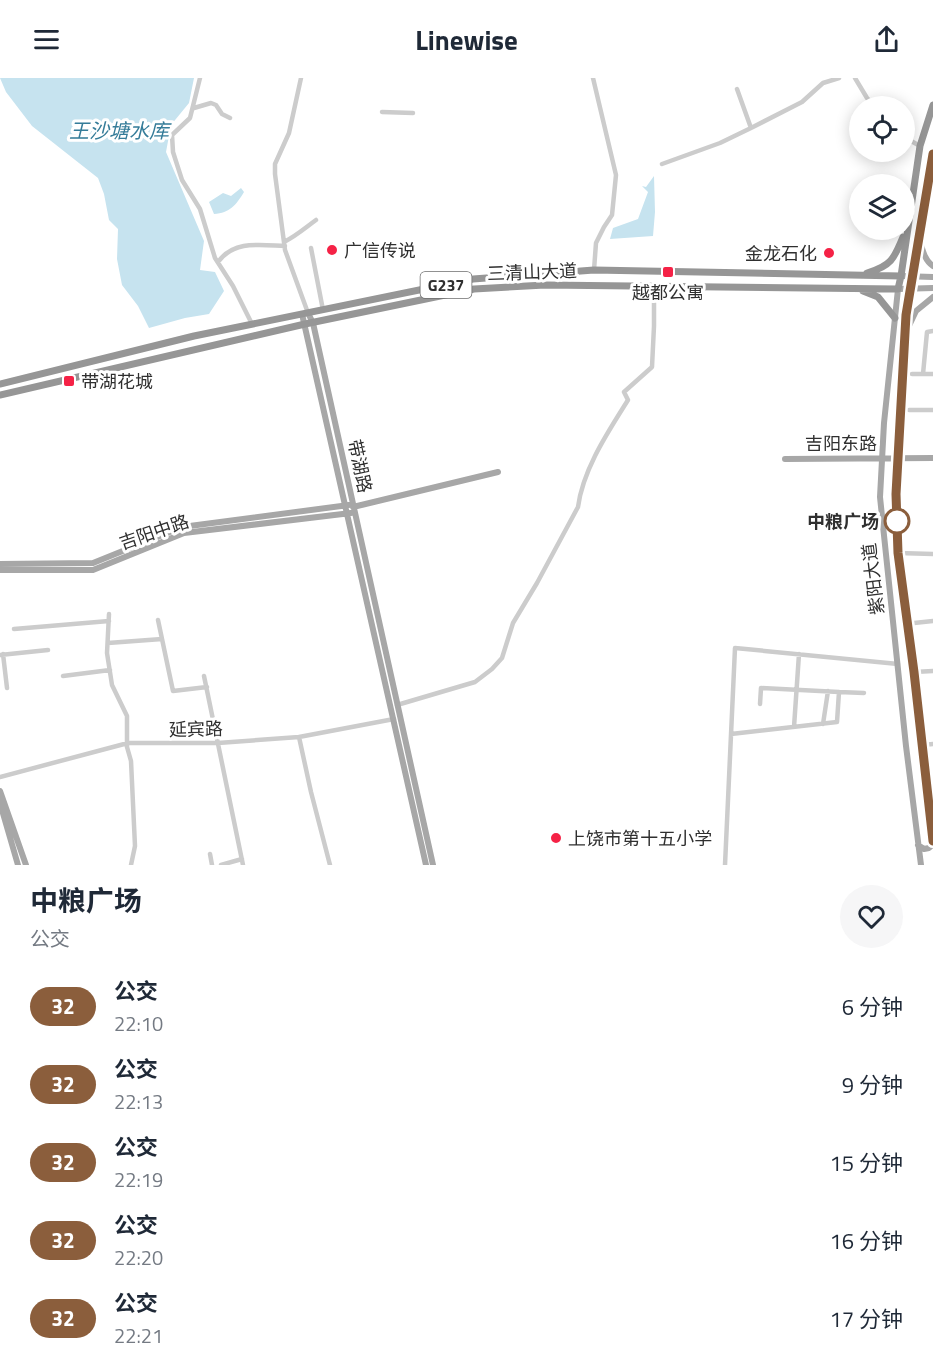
<!DOCTYPE html>
<html lang="zh">
<meta charset="utf-8">
<style>
body{margin:0;font-family:"Titillium Web","Noto Sans SC",sans-serif;background:#f6f6f7;color:#1f2937;height:100vh;display:flex;flex-direction:column;font-size:22px;white-space:nowrap}
*{box-sizing:border-box;margin:0}
p{font-size:20px;color:#747a83}
.icon{flex:none;width:33px;height:33px;fill:none;stroke:currentColor;stroke-width:2;stroke-linecap:round;stroke-linejoin:round}
.map{position:relative;height:787px;overflow:hidden}
.details{display:flex;flex-direction:column;background:#fff;flex:1}
.details>*{flex:none}
.badge{padding:0 12px;border-radius:20px;font-size:21px;line-height:39px}
.fabs{position:absolute;left:849px;top:18px;display:grid;gap:12px}
.fabs a{display:grid;place-items:center;width:66px;height:66px;border-radius:50%;background:#fff;box-shadow:0 3px 15px #0003;font-size:30px}
.map>.badge{position:absolute;translate:-50% -50%;box-shadow:0 0 0 3px #fff}
.round{display:grid;place-items:center;flex:none;width:63px;height:63px;border-radius:32px;background:#f6f6f7}
.head{display:flex;align-items:center;justify-content:space-between;height:102px;padding:0 30px}
h1{font-size:28px;font-weight:700;line-height:45px}
ul{padding:0;list-style:none}
li{display:flex;align-items:center;gap:18px;height:78px;padding:0 30px}
li div{flex:1}
li b{display:block;font-size:22px}
li em{font-style:normal}
li .badge{min-width:66px;font-weight:700;text-align:center}
header{display:flex;justify-content:space-between;align-items:center;height:78px;padding:0 30px;background:#fff;font-size:27px;font-weight:700}
.map>svg:first-child{display:block}
.water{fill:#c6e3ef}
.lines{fill:none;stroke-linecap:round;stroke-linejoin:round}
.minor{stroke:#ccc;stroke-width:4.5}
.major{stroke:#a7a7a7;stroke-width:6}
.highway{stroke:#969696;stroke-width:7}
.line-casing{stroke:#fff;stroke-width:14}
.line{stroke:#8b5e3c;stroke-width:9}
.poi-dot{fill:#f52246;stroke:#fff;stroke-width:2}
.stop-dot{fill:#fff;stroke:#8b5e3c;stroke-width:3}
.labels{text-anchor:middle;dominant-baseline:central;stroke-width:6;stroke-linejoin:round;paint-order:stroke}
.shield{fill:#fff;stroke:#6d6d6d;stroke-width:1.5}
.shield-label{font-size:16px;font-weight:bold;fill:#2f2f2f}
.poi-label{font-size:18px;fill:#2f2f2f;stroke:#fff;text-anchor:start}
.street-label{font-size:18px;fill:#2f2f2f;stroke:#fff}
.stop-label{font-size:18px;font-weight:bold;fill:#2f2f2f;stroke:#fff;text-anchor:end}
.water-label{font-size:20px;font-style:italic;fill:#357c99;stroke:#fff}
</style>
<header><svg class="icon" aria-label="menu" viewBox="0 0 24 24"><path d="M4 6h16M4 12h16M4 18h16"/></svg>Linewise<svg class="icon" aria-label="share" viewBox="0 0 24 24"><path d="M12 15V3M7 8l5-5 5 5M5 13v7h14v-7"/></svg></header>
<div class="map">
<svg width="933" height="787" viewBox="0 0 933 787">
<rect width="100%" height="100%" fill="#fff"/>
<path class="water" d="M0,0H194L189,25L171,47L166,74L204,163L200,192L215,194L224,213L209,236L185,240L149,250L138,228L122,207L117,181L118,151L109,142L104,116L98,100L32,48L6,14Z
M654,98L655,134L653,158L610,161L613,150L638,141L648,114L642,108L646,109Z
M241,110L244,114C236,127 230,135 214,136L209,124L223,115L231,118Z"/>
<g class="lines">
<path class="minor" d="M200,0L190,40L172,57L173,74L182,102L200,131L215,180L233,208L252,246
M301,0L289,55L275,86V96L285,172L308,235
M593,0L616,97L612,137L604,149L596,165L594,192
M855,0L867,20L874,28
M737,11L751,50
M194,30L211,25L216,27L222,36L230,40
M382,34L413,35
M904,59L920,68
M662,86L720,65L751,50L802,24L823,5L839,0
M284,164C296,158 305,150 316,142
M311,170L323,232
M218,184C234,162 260,167 285,168
M912,296H933
M923,296L927,254L933,253
M909,332H933
M898,475L933,476
M109,536L107,575L112,607L127,638V669L131,683L135,768L131,787
M158,542L173,613L207,609
M914,545L933,543
M14,551L109,543
M108,565L162,561
M3,576L7,610
M0,577L48,572
M914,594L933,593
M63,598L110,592
M204,598L243,787
M760,626L761,610L839,614
M397,627L475,604L492,591L502,580L513,545L537,505L578,429C583,391 608,354 628,322L624,314L652,289L654,248V207
M823,646L828,613
M794,649L799,576
M731,656L837,644L839,614L864,615
M299,659L311,714L330,787
M923,667L933,666
M0,699L128,665H218L299,659L394,641
M210,776L212,787
M221,787L242,781
M725,787L735,570L898,586"/>
<path class="major" d="M919,160C922,170 924,182 933,188
M901,198L933,199
M910,211L906,238L895,416L898,475L914,594L933,763
M308,235L313,245L433,787
M302,236L426,787
M907,252L916,233L933,219
M785,381L933,380
M353,429L498,394
M0,486L93,485L182,449L349,427
M0,492H93L184,455L351,435
M0,713L26,787
M0,725L18,787
M918,767L924,771L929,770L933,766
M921,787L906,668L880,419L884,345L898,211L933,210"/>
<path class="highway" d="M867,195C891,188 894,181 903,159
M910,211L933,76
M863,213L878,219L895,240
M0,306L194,258L473,201L594,192L901,198
M0,317L305,246L474,211L545,207L898,211L901,198L920,68L933,27"/>
</g>
<g class="lines">
<defs>
<path id="line" d="M933,76L906,237L896,416L898,475L914,594L933,763"/>
</defs>
<use href="#line" class="line-casing"/>
<use href="#line" class="line"/>
</g>
<g class="poi-dot">
<circle cx="332" cy="172" r="6"/>
<circle cx="829" cy="175" r="6"/>
<rect x="662" y="188" width="12" height="12" rx="3"/>
<rect x="63" y="297" width="12" height="12" rx="3"/>
<circle cx="556" cy="760" r="6"/>
</g>
<circle class="stop-dot" cx="897" cy="443" r="12"/>
<g class="labels">
<rect class="shield" x="420.5" y="194" width="51" height="26" rx="4.5"/>
<g class="shield-label">
<text x="446" y="207">G237</text>
</g>
<g class="poi-label">
<text x="344" y="172">广信传说</text>
<text x="817" y="175" text-anchor="end">金龙石化</text>
<text x="668" y="214" text-anchor="middle">越都公寓</text>
<text x="81" y="303">带湖花城</text>
<text x="568" y="760">上饶市第十五小学</text>
</g>
<g class="street-label">
<text transform="translate(532 194) rotate(-2)">三清山大道</text>
<text x="841" y="365">吉阳东路</text>
<text transform="translate(360 388) rotate(78)">带湖路</text>
<text transform="translate(154 454) rotate(-19)">吉阳中路</text>
<text transform="translate(873 501) rotate(-97)">紫阳大道</text>
<text transform="translate(196 651) rotate(-1)">延宾路</text>
</g>
<g class="stop-label">
<text x="879" y="443">中粮广场</text>
</g>
<g class="water-label">
<text x="119" y="52">王沙塘水库</text>
</g>
</g>
</svg>
<div class="fabs">
<a><svg class="icon" aria-label="locate" viewBox="0 0 24 24"><circle cx="12" cy="12" r="6"/><path d="M12 2v4M12 18v4M2 12h4M18 12h4"/></svg></a>
<a><svg class="icon" aria-label="layers" viewBox="0 0 24 24"><path d="M12 4l9 5-9 5-9-5zM3 14l9 5 9-5"/></svg></a>
</div>
</div>
<section class="details">
<div class="head"><div><h1>中粮广场</h1><p>公交</p></div><a class="round"><svg class="icon" aria-label="heart" viewBox="0 0 24 24"><path d="M12 20l-8-8c-3-5 5-10 8-4 3-6 11-1 8 4z"/></svg></a></div>
<ul>
<li><span class="badge" style="background:#8b5e3c;color:#fff">32</span><div><b>公交</b><p>22:10</p></div><em>6 分钟</em></li>
<li><span class="badge" style="background:#8b5e3c;color:#fff">32</span><div><b>公交</b><p>22:13</p></div><em>9 分钟</em></li>
<li><span class="badge" style="background:#8b5e3c;color:#fff">32</span><div><b>公交</b><p>22:19</p></div><em>15 分钟</em></li>
<li><span class="badge" style="background:#8b5e3c;color:#fff">32</span><div><b>公交</b><p>22:20</p></div><em>16 分钟</em></li>
<li><span class="badge" style="background:#8b5e3c;color:#fff">32</span><div><b>公交</b><p>22:21</p></div><em>17 分钟</em></li>
</ul>
</section>
